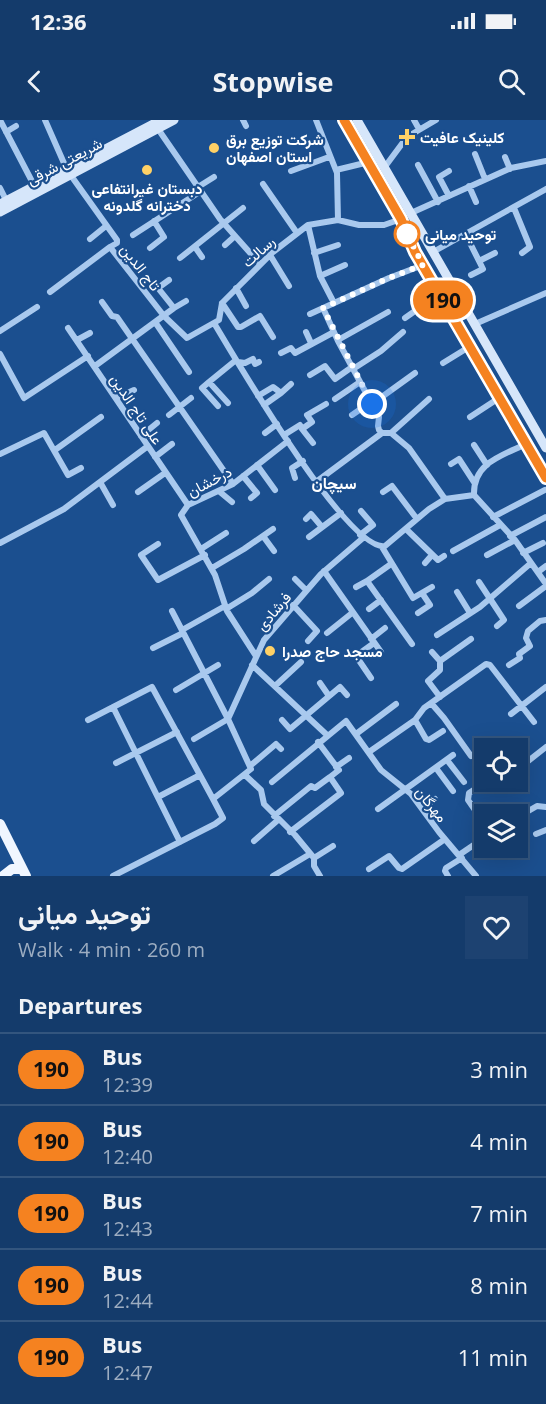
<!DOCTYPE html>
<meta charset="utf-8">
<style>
body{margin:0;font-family:"Open Sans",Vazirmatn,sans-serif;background:#1d4271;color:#f1f3f6;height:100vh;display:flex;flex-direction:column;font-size:22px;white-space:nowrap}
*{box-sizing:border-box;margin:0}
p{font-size:20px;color:#9dadc1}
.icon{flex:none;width:33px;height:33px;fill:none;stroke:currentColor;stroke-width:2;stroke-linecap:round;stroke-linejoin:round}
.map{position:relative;height:756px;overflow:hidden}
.side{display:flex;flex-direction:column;background:#143b6b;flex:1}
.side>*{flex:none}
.badge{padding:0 12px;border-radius:20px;font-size:21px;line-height:39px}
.controls{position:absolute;left:474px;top:618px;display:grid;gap:12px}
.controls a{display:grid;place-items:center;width:54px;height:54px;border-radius:0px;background:#143b6b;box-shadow:0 6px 24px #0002,0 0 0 2px #33557e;font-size:30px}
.you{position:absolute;width:30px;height:30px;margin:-15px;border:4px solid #fff;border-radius:50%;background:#1a73e8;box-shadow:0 0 0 9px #1a73e833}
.map>.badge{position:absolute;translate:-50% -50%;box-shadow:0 0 0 3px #fff}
h2{padding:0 18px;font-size:22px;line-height:54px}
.round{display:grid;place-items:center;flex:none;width:63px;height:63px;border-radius:0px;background:#1d4271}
.overview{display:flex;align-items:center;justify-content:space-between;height:102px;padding:0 18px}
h1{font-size:28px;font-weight:700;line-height:45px}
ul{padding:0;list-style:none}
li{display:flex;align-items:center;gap:18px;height:72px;padding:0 18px;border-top:2px solid #33557e}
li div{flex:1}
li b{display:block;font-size:22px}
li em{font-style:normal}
li .badge{min-width:66px;font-weight:700;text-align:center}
.status{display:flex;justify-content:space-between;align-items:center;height:42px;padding:0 30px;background:#143b6b;direction:ltr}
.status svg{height:16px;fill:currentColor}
header{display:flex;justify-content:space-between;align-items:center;height:78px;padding:0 18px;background:#143b6b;font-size:27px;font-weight:700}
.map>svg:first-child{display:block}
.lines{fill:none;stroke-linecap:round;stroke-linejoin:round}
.street{stroke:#a9c9ee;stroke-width:6}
.secondary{stroke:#d6e6fa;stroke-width:9}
.primary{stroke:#f0f6ff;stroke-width:10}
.line-casing{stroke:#fff;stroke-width:14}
.line{stroke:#f58220;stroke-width:9}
.walk{stroke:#fff;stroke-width:6;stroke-dasharray:0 10.8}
.poi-dot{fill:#ffd166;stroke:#1b4f8f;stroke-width:2}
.stop-dot{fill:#fff;stroke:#f58220;stroke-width:3}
.labels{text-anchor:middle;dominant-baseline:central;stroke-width:4.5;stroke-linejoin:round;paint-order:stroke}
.poi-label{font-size:15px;font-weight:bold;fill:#fff;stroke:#1b4f8f;text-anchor:start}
.street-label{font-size:15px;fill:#fff;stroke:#1b4f8f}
.stop-label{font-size:15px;font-weight:bold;fill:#fff;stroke:#1b4f8f;text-anchor:start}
.neighbourhood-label{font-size:16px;font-weight:bold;fill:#fff;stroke:#1b4f8f}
</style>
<div class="status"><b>12:36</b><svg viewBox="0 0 49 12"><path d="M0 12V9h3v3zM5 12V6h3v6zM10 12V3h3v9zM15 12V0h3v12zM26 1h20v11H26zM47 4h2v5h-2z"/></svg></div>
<header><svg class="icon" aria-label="back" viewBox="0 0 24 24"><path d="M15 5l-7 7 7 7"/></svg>Stopwise<svg class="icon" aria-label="search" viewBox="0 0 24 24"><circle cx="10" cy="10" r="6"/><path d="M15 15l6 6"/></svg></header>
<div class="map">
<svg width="546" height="756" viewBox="0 0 546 756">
<rect width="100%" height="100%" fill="#1b4f8f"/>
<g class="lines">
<path class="street" d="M0,0L36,69
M45,0L67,50L117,120V123L110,127L164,196L187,218L219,200L222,183L273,132L308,105L338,100L359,105H384L401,99
M243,0L246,6
M316,0L337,53L338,100
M414,0L419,9
M156,6L220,99L260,144
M6,12L16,6
M475,34L485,59
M505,37L510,49
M418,45L438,82
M384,48L407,17L436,0
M336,50L369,42
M291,51L329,37
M263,64L297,113
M469,66L476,82
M198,67L214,57
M0,68L8,84
M449,76L439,57L449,51
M514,88L530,127L522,133
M411,93L511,48L546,41
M308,105L320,156L334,183
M133,115L201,71
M466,115L483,149L471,155
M90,119L106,106
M225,125L235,116
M195,127L202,137
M150,128L164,117L154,101
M433,132L546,69
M314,133L338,125
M270,135L289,166
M180,138L243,88
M479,141L495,133
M320,156L345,145
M236,168L246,186
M50,172L110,127
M102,182L112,196L117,197L233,364
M222,183L238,207H241L260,196L273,217
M174,188L186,181
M323,188L338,221L379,297L378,306L379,310L382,313H391L409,328L445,379
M310,194L389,158L423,145
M405,198L439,174
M155,202L189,252
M214,203C235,238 348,432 385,426L429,389L445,379L474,375
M475,204L546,173
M68,208L188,385
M0,211L37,187
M306,212L311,223
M77,220L90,213
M338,220L388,192
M281,233L291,228L295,233L334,212
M0,234L24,278L88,236
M238,242L245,243L253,239L255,244L259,242
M443,243L469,227
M95,246L174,188L158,168L169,160
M353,249L381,231L403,212
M310,255L325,246L335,259L352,247
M209,262L202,268L218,286
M258,276L273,267L281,273L291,264
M116,278L134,270
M335,279L360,262
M228,283L209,262L236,240
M372,284L415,253
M264,285L281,273
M169,295L191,278
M352,295L371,282
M470,297L499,278
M302,309L313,323
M265,313L277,304
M391,313L429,279
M284,315L300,305L302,309L312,302L307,295L326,284
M141,316L157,303
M474,325L487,345
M55,330L101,297
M0,334L44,313L68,355L81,348
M155,337L172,324
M451,344L459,339L474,362
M257,345L275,370
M243,356L257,373L251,378
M295,358L292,348L303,341
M100,362L113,385
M316,362L382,313
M138,372L165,353
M220,372L232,382
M383,372L392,366L417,399
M474,375L515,420L546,464
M474,375C473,343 501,336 526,324
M493,397L545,370
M306,399L311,394L322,407
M406,409L438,440L444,436
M360,415L373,405L361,391
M263,416L274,431
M510,416L546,397
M309,417L341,393
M0,423L64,389L148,326
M158,424L141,435L158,460L205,435
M382,427L413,478L432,467
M201,429L226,413
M453,431L500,405
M523,433L543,423
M487,435L515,420
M425,443L432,435
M391,444L367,461L412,524
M212,448L244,429L273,409
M324,451L381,532
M538,452L546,446
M295,459L306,470
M479,462L504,500L497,506
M356,467L367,461
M457,472L470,493
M293,485L317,511L308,521
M519,486L546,466
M226,489L252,473L269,459
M369,489L381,480
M172,491L228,599L194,619
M418,493L430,485L422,473
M182,510L225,486
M327,513L352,493
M437,515L480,487L531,443
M371,519L385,508
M153,528L183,513
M432,532L440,541
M256,536L227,491L215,455L181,395L188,385L233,364L288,321
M252,545L327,615
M509,545L520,538L519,534L530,526L526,518L528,511L540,501L546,500
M371,558L356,536L374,523
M320,563L329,576
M275,566L301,542
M176,570L218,545
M440,577L428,561L440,550V541L471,519
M431,583L444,598L471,636
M113,587L180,722
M511,594L546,567
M88,600L152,567L213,679
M282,600L290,609L340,567L347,575
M415,600L426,619L429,620L443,611
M356,614L396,584
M369,632L415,600L424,588L486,544L490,545L534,602
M484,633V634
M447,640L464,662
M116,643L177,612
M250,646L276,624L281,629
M336,647L349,638
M436,648L453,671
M518,649L546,627
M245,655L261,670L264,684L295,715L314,738V746L320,756
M272,662L346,601L381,650L411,674L439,712L476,756
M483,664L469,673L468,680L484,703
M158,677L200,655
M422,688L435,679
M378,689L453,635
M274,696L311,666L315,668L330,657
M518,697L537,686L546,687
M290,712L341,673L330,657L339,650L318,622
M536,714L546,710
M254,721L278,700
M459,735L484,718
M314,738L333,726
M369,749L389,736L399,748L402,749L445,719
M113,756L215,704L223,698L213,679L251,649L228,599L264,520L321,454L363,418
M273,756L310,734
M448,756L445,751L446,748L462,738"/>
<path class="secondary" d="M344,0L401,99L415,132L546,358
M357,0L546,328
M0,84L161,0
M0,92L174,0"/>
<path class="primary" d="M0,704L26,756
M3,756L12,749H22"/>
</g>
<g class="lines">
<defs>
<path id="line" d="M344,0L401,99L415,132L546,358"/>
</defs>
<use href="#line" class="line-casing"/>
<use href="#line" class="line"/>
<path class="walk" d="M372,284L323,188L389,158L423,145L407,114"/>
</g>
<g class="poi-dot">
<path d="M404 8h6v6h6v6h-6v6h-6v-6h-6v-6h6z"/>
<circle cx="214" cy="28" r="6"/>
<circle cx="147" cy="50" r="6"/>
<circle cx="270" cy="531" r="6"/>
</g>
<circle class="stop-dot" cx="407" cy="114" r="12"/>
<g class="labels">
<g class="poi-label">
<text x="420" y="17">کلینیک عافیت</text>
<text x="226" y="19">شرکت توزیع برق<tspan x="226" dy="17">استان اصفهان</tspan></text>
<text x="147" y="68" text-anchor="middle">دبستان غیرانتفاعی<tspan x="147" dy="17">دخترانه گلدونه</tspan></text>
<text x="282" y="531">مسجد حاج صدرا</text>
</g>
<g class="street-label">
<text transform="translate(64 41) rotate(-28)">شریعتی شرقی</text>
<text transform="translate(258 131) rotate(-42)">رسالت</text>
<text transform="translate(141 147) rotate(52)">تاج الدین</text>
<text transform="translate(137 289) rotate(56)">علی تاج الدین</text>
<text transform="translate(209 361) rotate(-28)">درخشان</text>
<text transform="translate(273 491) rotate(-50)">فرشادی</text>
<text transform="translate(432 684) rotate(51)">مهرگان</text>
</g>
<g class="stop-label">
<text x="425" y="114">توحید میانی</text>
</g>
<g class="neighbourhood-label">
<text x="334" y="363">سیچان</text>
</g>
</g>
</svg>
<div class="controls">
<a><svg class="icon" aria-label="locate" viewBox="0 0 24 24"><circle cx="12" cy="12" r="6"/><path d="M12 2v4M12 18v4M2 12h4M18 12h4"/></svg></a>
<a><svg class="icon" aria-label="layers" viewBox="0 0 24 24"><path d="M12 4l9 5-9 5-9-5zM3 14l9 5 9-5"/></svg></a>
</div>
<div class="you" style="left:372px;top:284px"></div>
<b class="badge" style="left:443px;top:180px;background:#f58220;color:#111">190</b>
</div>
<section class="side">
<div class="overview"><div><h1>توحید میانی</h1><p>Walk · 4 min · 260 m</p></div><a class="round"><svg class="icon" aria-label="heart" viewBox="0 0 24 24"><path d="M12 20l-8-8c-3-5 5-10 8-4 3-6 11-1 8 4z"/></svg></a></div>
<h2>Departures</h2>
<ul>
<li><span class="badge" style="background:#f58220;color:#111">190</span><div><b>Bus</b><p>12:39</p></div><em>3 min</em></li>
<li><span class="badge" style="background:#f58220;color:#111">190</span><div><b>Bus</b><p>12:40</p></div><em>4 min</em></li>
<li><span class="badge" style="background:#f58220;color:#111">190</span><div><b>Bus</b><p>12:43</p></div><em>7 min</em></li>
<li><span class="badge" style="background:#f58220;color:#111">190</span><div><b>Bus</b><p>12:44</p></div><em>8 min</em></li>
<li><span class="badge" style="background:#f58220;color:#111">190</span><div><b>Bus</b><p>12:47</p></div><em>11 min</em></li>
</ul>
</section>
